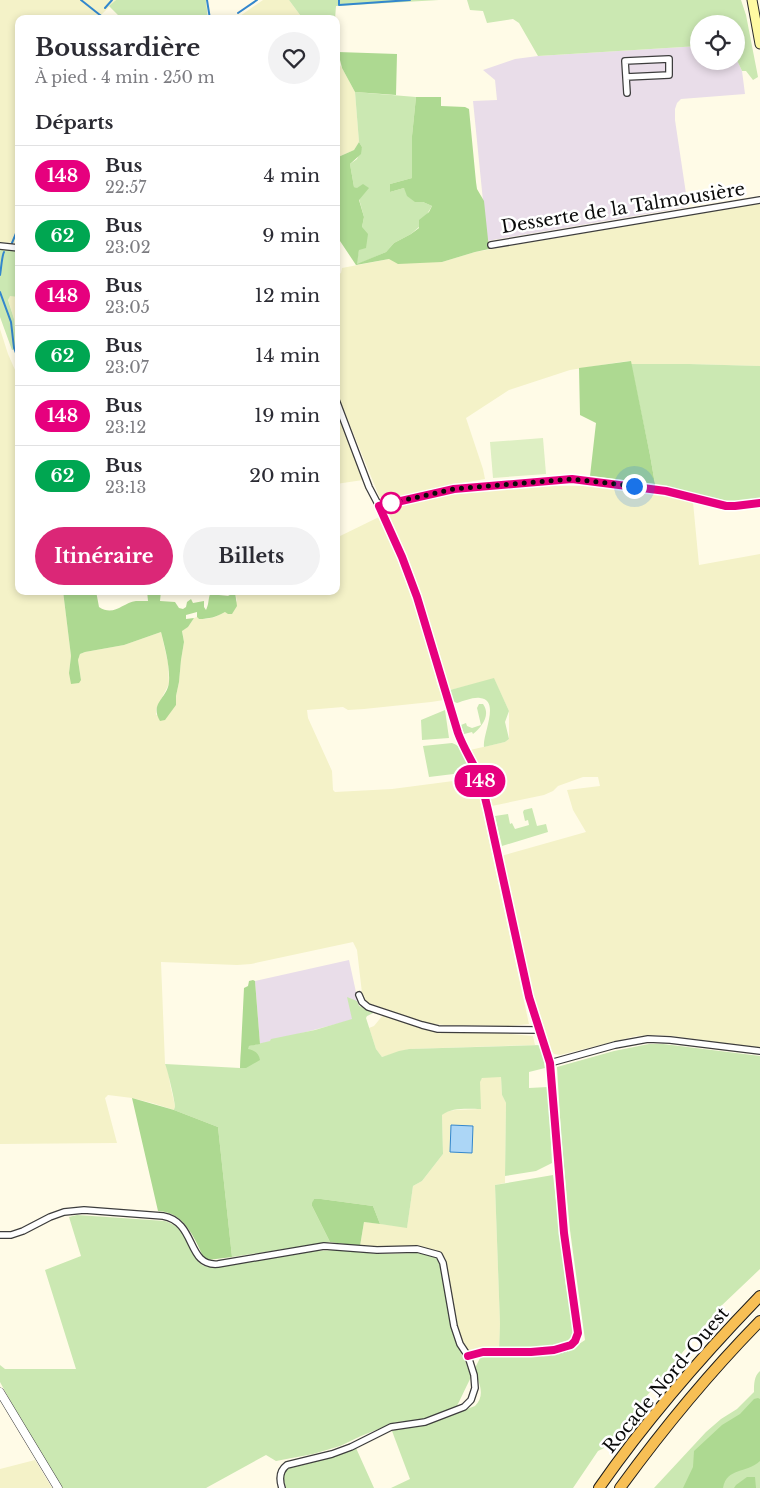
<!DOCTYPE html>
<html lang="fr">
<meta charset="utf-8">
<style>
body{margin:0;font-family:"Libre Baskerville",serif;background:#f2f2f3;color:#2b2b33;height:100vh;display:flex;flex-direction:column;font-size:19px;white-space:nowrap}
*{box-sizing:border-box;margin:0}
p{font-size:16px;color:#7c7c81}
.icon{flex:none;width:28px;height:28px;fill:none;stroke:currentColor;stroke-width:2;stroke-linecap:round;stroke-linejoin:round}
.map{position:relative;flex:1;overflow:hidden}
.panel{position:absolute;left:15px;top:15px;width:325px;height:580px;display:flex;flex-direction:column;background:#fff;border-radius:10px;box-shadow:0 2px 8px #0003}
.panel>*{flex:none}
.badge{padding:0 10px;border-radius:16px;font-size:18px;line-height:32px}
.fabs{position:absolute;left:690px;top:15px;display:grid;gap:10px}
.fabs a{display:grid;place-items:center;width:55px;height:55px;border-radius:50%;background:#fff;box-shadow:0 2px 8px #0003;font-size:25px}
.you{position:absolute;width:25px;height:25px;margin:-12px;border:4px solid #fff;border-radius:50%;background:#1a73e8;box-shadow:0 0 0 8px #1a73e833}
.map>.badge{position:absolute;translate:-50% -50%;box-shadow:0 0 0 2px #fff}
h2{padding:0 20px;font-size:19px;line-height:45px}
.round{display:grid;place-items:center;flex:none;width:52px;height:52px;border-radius:26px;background:#f2f2f3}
.overview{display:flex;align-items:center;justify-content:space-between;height:85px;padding:0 20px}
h1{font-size:24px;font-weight:800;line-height:38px}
.action{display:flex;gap:10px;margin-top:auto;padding:10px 20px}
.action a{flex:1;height:58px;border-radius:30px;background:#db2777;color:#fff;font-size:20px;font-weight:800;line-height:58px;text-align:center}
.action a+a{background:#f2f2f3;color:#2b2b33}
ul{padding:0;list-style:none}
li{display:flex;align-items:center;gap:15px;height:60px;padding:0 20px;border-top:1px solid #e1e1e2}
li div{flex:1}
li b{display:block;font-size:19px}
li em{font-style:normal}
li .badge{min-width:55px;font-weight:700;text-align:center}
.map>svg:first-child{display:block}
.industrial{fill:#e9dde9}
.farmland{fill:#f4f2c8}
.green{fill:#cbe8b2}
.forest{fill:#add991}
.pitch{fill:#deefc3}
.water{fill:#acd6f6;stroke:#3387cd}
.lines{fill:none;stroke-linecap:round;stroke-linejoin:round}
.stream{stroke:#3387cd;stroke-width:2}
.minor-casing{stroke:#3d3d3d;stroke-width:8}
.tertiary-casing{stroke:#3d3d3d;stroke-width:9}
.secondary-casing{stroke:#2c2c2c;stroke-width:11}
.trunk-casing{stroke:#1b1b1b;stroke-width:12}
.minor{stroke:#fff;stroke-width:5.5}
.tertiary{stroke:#fff;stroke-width:8}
.secondary{stroke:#fffaa2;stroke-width:9}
.trunk{stroke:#f7bf55;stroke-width:10}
.line-casing{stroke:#fff;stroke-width:11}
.line{stroke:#e6007e;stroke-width:8}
.walk{stroke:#0a0a0a;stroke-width:5;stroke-dasharray:0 9}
.stop-dot{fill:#fff;stroke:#e6007e;stroke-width:2.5}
.labels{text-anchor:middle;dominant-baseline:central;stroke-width:5;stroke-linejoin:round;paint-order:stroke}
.street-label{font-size:18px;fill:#0a0a0a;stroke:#fff}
</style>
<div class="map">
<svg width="760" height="1488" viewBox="0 0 760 1488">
<rect width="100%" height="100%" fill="#fffbe7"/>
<path class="industrial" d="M699,46V61H736V58L742,71L745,94L681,99L677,103L675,109V120L688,207L487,241L473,101L497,100L495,80L483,70L515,59L538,56Z
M349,960L359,1006L375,1012L367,1016L260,1044L255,981Z"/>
<path class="farmland" d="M0,0H116L101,15L105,19H19V243L0,242Z
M263,0H289L303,19H240V16Z
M336,60L342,68L355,92L359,142L354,150L336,158Z
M760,203V366L689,364L642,365L631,364V361L621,362L570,370L509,390L466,418L483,469L485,479L451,485L386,500L379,496L336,391V276L341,273L342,268L389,259L442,262L475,252Z
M10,295L19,297V350L16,340L14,319L8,299Z
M0,329L8,354L19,379V591H63L71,656L69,673L81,680L78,660L80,654L85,652L124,645L161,632L168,663L169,684L156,709V715L176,705V696L179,682L181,660L184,642L182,630L188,627L194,618L197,617L199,619H206L215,617L225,612L237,601L235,591H336V538L379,517L397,555L429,648L437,684L444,700L431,702L364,709L348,710L343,707L307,710L308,718L332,771L333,790L335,792L392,789L461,780L476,781L529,1024L510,1026L445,1025L424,1023L366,1002L362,993L357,950L353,942L251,964L237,965L161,962L165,1064L168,1069L170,1084L175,1106L174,1110L152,1103L132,1098L108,1095L105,1098L117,1143L0,1144Z
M336,410L363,480L336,484Z
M540,486H600L665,495L693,502L699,565L760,554V1048L672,1036L656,1035L636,1036L560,1055L554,1054L551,1050L536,1010L501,856L586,832L573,810L567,790L600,786L598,777H583L558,786L553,791L544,795L492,806L480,770L470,750L505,742L509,739V711L494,679L450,690L413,576L404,553L386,512L395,507L447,495Z
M383,1015L424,1029L441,1033H499L533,1036L535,1045L409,1049L382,1057L376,1049L369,1028L374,1026Z
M501,1076L502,1095L506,1103L505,1183L495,1185L500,1324L499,1350H469L465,1349L462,1344L452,1308L445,1258L441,1254L436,1250L415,1248L360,1246L364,1222L407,1227L413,1186L422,1181L443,1154L442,1115L445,1112L455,1110L480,1109V1080L484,1077Z
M35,1460L52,1488H0V1469Z"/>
<path class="green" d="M116,0H208V1H206L208,19H122L109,6Z
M289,0H439L336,6L335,19H303Z
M467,0H741L746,15L758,77L753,80L746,71H742L736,58V24H699V46L538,56L519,23L513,19L487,23L483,11L470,10Z
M355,92L416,97L412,136V178L390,184V192L404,188L423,202L432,206L419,227L411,234L394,243L386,252L356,265L359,250L362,227L364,217L356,188L354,187L350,164L357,159L362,147L359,142Z
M0,247L19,249V297L10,296L8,300L14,319L16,340L18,348L12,350L0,317Z
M631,364H689L760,366V499L736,503L655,484L650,455Z
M494,678L509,711L505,722L509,739L505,742L484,747C482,735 501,700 480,698C473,697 464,701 457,703L452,701L450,690Z
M479,704H483C491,715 482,727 473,734L472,732L464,734L461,725L466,723L467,726L472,728L481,725L477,708Z
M445,710L449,738L422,740L421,720Z
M452,743C463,746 471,762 470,772L429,777L423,746Z
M532,808L537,826L546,824L548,832L502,846L495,816L508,814L510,824L512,823L515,829L529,825L528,820L525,821L523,812L524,810Z
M347,997L357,1001L359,1006L375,1012L367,1016L366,1018L376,1049L382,1057L399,1051L409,1049L541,1045L545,1068L529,1072V1088L548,1087L552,1163L536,1171L505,1176L506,1103L502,1095L501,1077L482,1078L480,1082L481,1109C469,1109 452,1107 442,1115L443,1154L422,1181L413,1186L407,1228L380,1224L373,1206L321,1199H314L312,1206L330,1242L232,1257L218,1127L174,1110C174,1109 175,1107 175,1106C175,1102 167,1067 165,1064L240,1068L241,1051L249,1046L270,1041L271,1039L315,1030L352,1019Z
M649,1044H663L760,1056V1269L719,1308L645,1398L608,1446L598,1451L573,1488H391L410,1479L392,1431L400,1428L419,1427L475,1406C486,1395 479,1382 474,1370L482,1354H547L570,1350L585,1340L570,1230L561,1134L557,1067L614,1051Z
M553,1175L566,1286L574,1327C574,1331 574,1335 571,1338C562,1353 515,1350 499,1350L500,1324L495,1185Z
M77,1215L165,1221C170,1223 175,1225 179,1229C187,1237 194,1262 204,1266C207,1267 213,1266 216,1266L316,1251L335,1250L379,1254L417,1253L434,1256L439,1259L451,1327L454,1338L466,1363L471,1377L457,1406L423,1420L396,1422L361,1436L340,1446L313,1454L276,1461L266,1455L206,1488H62L12,1404L0,1382V1365L5,1369H76L45,1270L81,1256L69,1217Z
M760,1371V1488H654L706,1432L721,1419L737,1409L754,1392C754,1384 754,1376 760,1371Z
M356,1448L374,1488H286L282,1473L287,1469L315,1462Z"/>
<path class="forest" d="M338,52L397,54L396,95L355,92L342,68Z
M416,97H441V106L465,107L469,109L476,182L477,189L484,201L489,249L475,252L442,262L398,264L389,259L356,265L336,235V158L354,150L359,142L362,147L361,154L350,164L354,187L357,188L363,184L369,188L359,200L364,217L362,227L368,234L366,248L359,250L357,264L386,252L394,243L411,234L419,228V220L429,212L432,206L423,202H415L407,196L404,188L390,192V184L412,178V136Z
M631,361L650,455L655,484L590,476L596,423L580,415L579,368Z
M63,591H96L99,607C114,617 122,603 136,601C140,601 145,601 148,601L147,591H161L160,601L175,602L179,608L183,609L186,607L187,602L191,599L193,603L204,601V607L206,610C209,604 208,600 210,594L228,596L235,592L237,606L232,614H228L225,612C216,617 209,619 199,619L197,617V612L186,615V619L194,618L188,627L182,631L184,642L181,660L179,682L176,696V705L165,720L160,721C149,703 168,698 169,682C170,666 165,648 161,632L124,645L85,652L80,654L78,660L81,680L79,683L71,684L69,673L71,656Z
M253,980L255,981L260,1044L249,1046L248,1049C254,1050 259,1053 260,1060L246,1068H240L244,988L248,986L249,981Z
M132,1098L174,1110L218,1127L232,1257L208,1260L204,1258C194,1238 185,1212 158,1211Z
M314,1199H321L373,1206L380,1224L364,1222L360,1246L330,1242L312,1206V1203Z
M758,1398L760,1399V1461C746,1474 727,1467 723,1488H683L693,1467L694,1451L722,1425L740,1414L754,1399Z
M747,1477H755L756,1488H734L736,1485Z"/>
<path class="pitch" d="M543,438L546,474L493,478L490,442Z"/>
<path class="water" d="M451,1125L473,1126L472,1153L450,1152Z"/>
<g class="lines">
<path class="stream" d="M81,0L105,19
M207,0L210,19
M339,0V5L410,0
M105,8L112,0
M238,13L257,0
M12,243L19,226
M0,275C1,270 2,255 4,252
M0,292L11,322L14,348L19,361"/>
<defs>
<path id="minor" d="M626,77L669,75V59L625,61L627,93
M491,245L760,200
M0,246L19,248
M336,400L369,487L379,506L410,577L424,618L458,733L479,779L488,810L529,997L550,1063L564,1233L577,1323C578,1329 578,1336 574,1342C563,1358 503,1350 483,1353C478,1353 473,1355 468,1356
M379,506L454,489L572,479L665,491L726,506H735L760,503
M359,995L362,1002L368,1007L422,1025L438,1029L539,1030
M550,1063L615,1045L648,1039L670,1040L760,1051
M0,1235H11L23,1231L50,1217L64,1212L84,1210L163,1216C197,1222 186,1267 218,1264L324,1246L377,1250L417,1249L439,1255L443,1263L454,1326L460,1344L468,1356L474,1375L475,1388L471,1400L464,1407L425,1422L391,1427L351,1447L332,1454L287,1465C279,1471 279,1479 282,1488"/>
<path id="tertiary" d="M0,1392L58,1488"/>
<path id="secondary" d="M752,0L760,44"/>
<path id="trunk" d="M599,1488C647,1419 702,1356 760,1296
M620,1488C663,1429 709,1373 760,1321"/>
</defs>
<use href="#minor" class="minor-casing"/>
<use href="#tertiary" class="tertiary-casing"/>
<use href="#secondary" class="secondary-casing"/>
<use href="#trunk" class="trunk-casing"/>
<use href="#minor" class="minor"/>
<use href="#tertiary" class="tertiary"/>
<use href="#secondary" class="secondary"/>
<use href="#trunk" class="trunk"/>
</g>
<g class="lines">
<defs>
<path id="line" d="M468,1356L483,1352H531L554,1350L571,1345L575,1341L578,1333L564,1233L550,1063L529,997L488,810C485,797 482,784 477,772C471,759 463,747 458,733L417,597L402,557L379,506L454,489L572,479L666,491L726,506H735L760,503"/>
</defs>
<use href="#line" class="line-casing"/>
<use href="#line" class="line"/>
<path class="walk" d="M391,503L454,489L572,479L634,486"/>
</g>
<circle class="stop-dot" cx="391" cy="503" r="10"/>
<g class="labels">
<g class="street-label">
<text transform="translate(623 208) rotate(-9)">Desserte de la Talmousière</text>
<text transform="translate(666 1380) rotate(-50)">Rocade Nord-Ouest</text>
</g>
</g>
</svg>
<div class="fabs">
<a><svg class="icon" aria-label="locate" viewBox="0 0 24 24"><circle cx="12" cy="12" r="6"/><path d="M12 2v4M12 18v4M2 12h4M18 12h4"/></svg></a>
</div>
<div class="you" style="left:634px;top:486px"></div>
<b class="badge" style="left:480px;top:781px;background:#e6007e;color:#fff">148</b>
<section class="panel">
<div class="overview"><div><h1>Boussardière</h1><p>À pied · 4 min · 250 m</p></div><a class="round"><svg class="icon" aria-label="heart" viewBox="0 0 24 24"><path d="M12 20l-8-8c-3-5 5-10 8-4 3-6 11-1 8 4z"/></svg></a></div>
<h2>Départs</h2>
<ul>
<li><span class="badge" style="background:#e6007e;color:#fff">148</span><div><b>Bus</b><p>22:57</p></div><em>4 min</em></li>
<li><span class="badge" style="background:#00a651;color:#fff">62</span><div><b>Bus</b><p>23:02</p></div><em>9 min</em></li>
<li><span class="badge" style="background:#e6007e;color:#fff">148</span><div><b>Bus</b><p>23:05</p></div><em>12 min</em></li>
<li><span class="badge" style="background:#00a651;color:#fff">62</span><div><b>Bus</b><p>23:07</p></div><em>14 min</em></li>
<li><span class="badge" style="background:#e6007e;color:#fff">148</span><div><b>Bus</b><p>23:12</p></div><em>19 min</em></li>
<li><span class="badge" style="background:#00a651;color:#fff">62</span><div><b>Bus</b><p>23:13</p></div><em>20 min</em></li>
</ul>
<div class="action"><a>Itinéraire</a><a>Billets</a></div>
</section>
</div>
